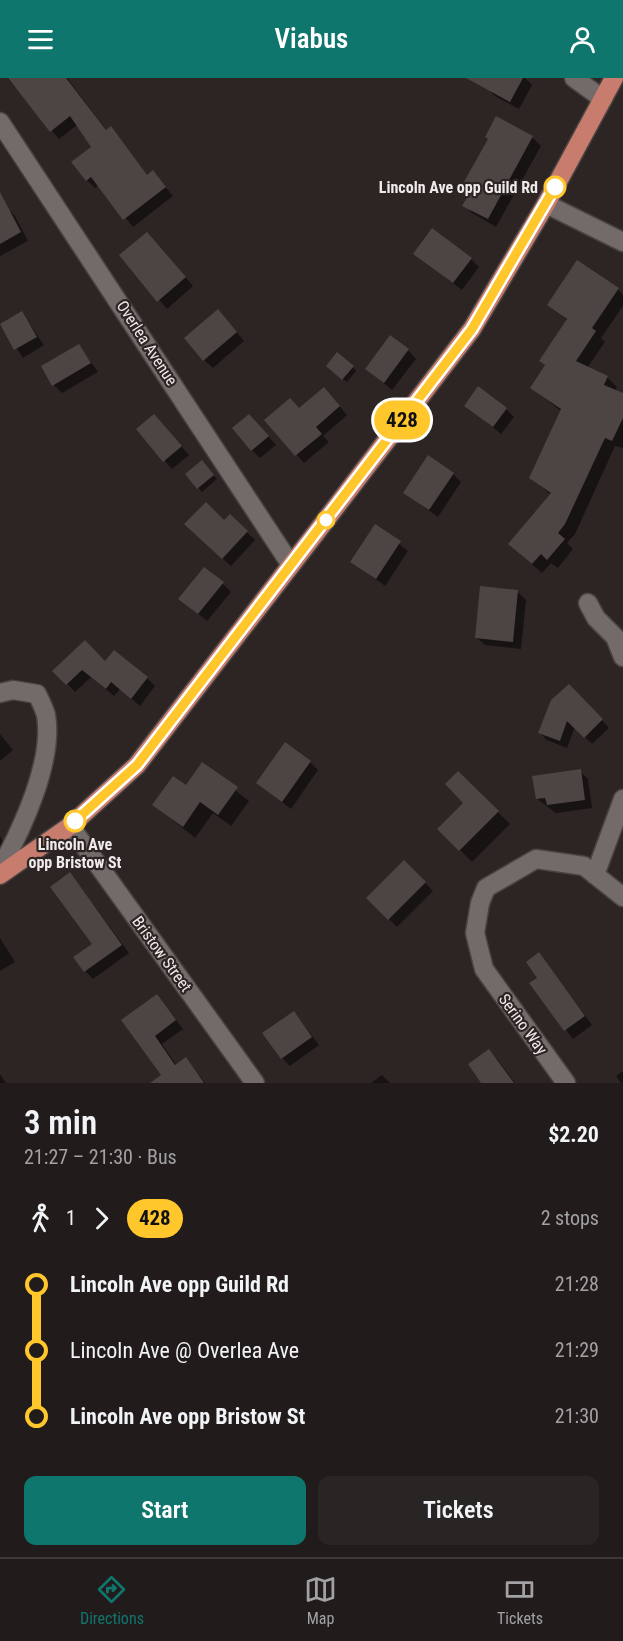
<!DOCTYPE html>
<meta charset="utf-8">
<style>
body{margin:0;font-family:"Roboto Condensed",sans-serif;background:#292524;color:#f1f3f6;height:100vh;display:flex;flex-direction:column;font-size:22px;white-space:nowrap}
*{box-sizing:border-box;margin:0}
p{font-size:20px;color:#a2a1a3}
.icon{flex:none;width:33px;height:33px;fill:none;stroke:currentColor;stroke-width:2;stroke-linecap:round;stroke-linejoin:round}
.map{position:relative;height:1005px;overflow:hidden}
.side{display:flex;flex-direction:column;background:#211c1b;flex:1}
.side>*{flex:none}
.badge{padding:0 12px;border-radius:20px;font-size:21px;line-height:39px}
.map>.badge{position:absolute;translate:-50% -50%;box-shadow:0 0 0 3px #fff}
.legs{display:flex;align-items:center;gap:9px;height:66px;padding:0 24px;font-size:20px}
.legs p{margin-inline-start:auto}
.head{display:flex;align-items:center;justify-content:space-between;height:102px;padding:0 24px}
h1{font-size:33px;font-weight:600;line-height:45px}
.action{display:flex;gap:12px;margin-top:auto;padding:12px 24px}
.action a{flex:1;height:69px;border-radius:12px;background:#0f766e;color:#fff;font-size:24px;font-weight:600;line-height:69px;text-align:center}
.action a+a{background:#292524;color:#f1f3f6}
ul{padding:0 24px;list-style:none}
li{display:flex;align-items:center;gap:21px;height:66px;font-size:22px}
li i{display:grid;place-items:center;width:9px;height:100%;margin:0 8px;background:currentColor}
li i::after{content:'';width:15px;height:15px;margin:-8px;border:4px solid;border-radius:50%;background:#211c1b}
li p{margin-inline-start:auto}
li:first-child i{background:linear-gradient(#0000 50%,currentColor 0)}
li:last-child i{background:linear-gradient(currentColor 50%,#0000 0)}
header{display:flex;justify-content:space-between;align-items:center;height:78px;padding:0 24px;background:#0f766e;color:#fff;font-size:27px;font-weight:600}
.tab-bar{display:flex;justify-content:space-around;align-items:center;height:84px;border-top:2px solid #3e3a3a;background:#211c1b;font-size:16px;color:#a2a1a3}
.tab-bar a{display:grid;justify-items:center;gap:3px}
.tab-bar .current{color:#0f766e}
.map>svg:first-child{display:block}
.shadow{fill:#0007}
.building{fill:#4c4543}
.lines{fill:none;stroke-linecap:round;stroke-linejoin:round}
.minor-casing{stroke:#494342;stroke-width:21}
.major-casing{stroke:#494342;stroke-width:21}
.minor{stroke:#736b69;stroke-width:18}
.major{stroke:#c77c6e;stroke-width:18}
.line-1-casing{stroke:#fff;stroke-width:14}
.line-1{stroke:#ffc72c;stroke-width:9}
.stop-1-dot{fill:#fff;stroke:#ffc72c;stroke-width:3}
.labels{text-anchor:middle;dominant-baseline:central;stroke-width:4.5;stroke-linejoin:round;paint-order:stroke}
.stop-label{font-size:16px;font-weight:bold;fill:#efebea;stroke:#2c2524;text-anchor:end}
.street-label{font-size:16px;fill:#efebea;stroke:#2c2524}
</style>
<header><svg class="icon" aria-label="menu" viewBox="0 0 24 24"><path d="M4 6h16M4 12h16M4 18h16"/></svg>Viabus<svg class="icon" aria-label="person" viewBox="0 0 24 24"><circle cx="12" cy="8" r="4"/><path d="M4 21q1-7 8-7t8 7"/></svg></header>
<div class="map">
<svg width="623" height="1005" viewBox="0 0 623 1005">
<rect width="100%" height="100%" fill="#2c2524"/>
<path class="shadow" d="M7,0H67L107,53L151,104L153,94L173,118L133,149L99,107L95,110L87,102L93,70L77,47L59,61Z
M492,0H525L532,7L519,31L495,18L487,10Z
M497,40L533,60L541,68L496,149L472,135L464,127L469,118L462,111L490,61Z
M7,130L15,138L28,163L0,178V133Z
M155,164L193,208L167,231L122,177Z
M415,176L471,181L479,189L462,212Z
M618,211L623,217V228L601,260L605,264L587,290L607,299L617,309L615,313L623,317V370L615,368L575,456L567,465L573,471L558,490L551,485L542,495L520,476L551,417L531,400L561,333L532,310L546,289L541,283L568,243L549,227Z
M22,235L44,267L23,280L1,247Z
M226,241L244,263L213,290L204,282Z
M79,268L98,294L62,315L54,307Z
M408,272L416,281L392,312L367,291Z
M353,289L356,293L347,304L331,292Z
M332,319L347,337L323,358L329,364L304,385L266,342Z
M466,327L506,331L514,339L501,356Z
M162,346L189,377L172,391L138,352Z
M257,346L276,367L260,380L252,372Z
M205,388L217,401L202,414L187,397Z
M453,396L461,404L438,439L405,415Z
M230,438L255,462L231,488L186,446L224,444Z
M376,448L408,473L385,508L352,484Z
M223,506L231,514L207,543L180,521Z
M518,514L526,522L521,571L485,567L476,559Z
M105,585L147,600L155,608L140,628L120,611L114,618L91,599L75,614L55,593Z
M569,608L609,650L592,666L575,649L567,670L547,662L540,655Z
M0,656L13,672L0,683Z
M310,684L318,692L291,731L258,705Z
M202,686L249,723L231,748L213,735L195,760L154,727L186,709Z
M580,693L588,701L592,730L556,735L537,721Z
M458,695L510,746L472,784L439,751L465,725Z
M0,758L6,769L0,773Z
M404,784L433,813L397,849L368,820Z
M70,795L129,875L93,901L85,893L94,867Z
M0,860L15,884L0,893Z
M539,876L592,947L573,961L531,905L539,900Z
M157,918L183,951L162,966L177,988L186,981L205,1005H169L123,942Z
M294,934L319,967L290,988L282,980Z
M489,973L497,981L515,1005H483Z
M623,993V1005H621L616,998Z
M0,996L6,1005H0Z
M382,997L390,1005H371Z"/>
<path class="building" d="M8,0H66L106,52L111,48L147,97L153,92L166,109L123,142L91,99L86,103L71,84L91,69L70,38L50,54Z
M466,0H523L510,24Z
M496,38L533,58L488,141L462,128L469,116L460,111L488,61L485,59Z
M0,114L21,154L0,166Z
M432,150L472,180L453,205L413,176Z
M147,154L186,199L157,224L119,177Z
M577,182L619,210L592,250L596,253L576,283L608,298L604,307L623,315V340L612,363L605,360L565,446L558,455L565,461L547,482L541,476L532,486L508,466L551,415L529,400L561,331L530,310L545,287L539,283L567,241L547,227Z
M218,231L237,254L203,283L184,260Z
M22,233L37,259L14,272L0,246Z
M390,257L409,271L384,305L365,291Z
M79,266L91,285L52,308L41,288Z
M337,274L354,288L342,302L326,288Z
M478,308L507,330L493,349L464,328Z
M324,309L340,328L316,349L322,356L295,378L264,342L290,320L299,330Z
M154,336L182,368L163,384L136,351Z
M249,336L269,358L251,373L232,350Z
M428,377L454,395L429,432L403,415Z
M202,382L214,397L197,411L185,396Z
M206,424L224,442L230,436L248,453L222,481L184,446Z
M375,446L401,463L376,501L350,484Z
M204,489L224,504L198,536L178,521Z
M480,508L518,512L513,564L475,560Z
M85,562L105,583L114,572L148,599L131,621L111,604L106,611L82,592L66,607L52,593Z
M569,606L603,641L584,660L567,643L560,663L538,655L551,622Z
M285,664L311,683L282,724L256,705Z
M202,684L238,709L218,737L200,724L183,749L152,727L173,698L186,707Z
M581,691L585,722L547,727L545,720L536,721L532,698Z
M458,693L499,733L459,773L437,751L463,725L445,706Z
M404,782L426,804L388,842L366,820Z
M70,794L122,867L84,894L73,879L92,866L50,809Z
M539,874L585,938L564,953L529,905L537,900L526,884Z
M157,916L176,942L155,958L175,987L186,979L204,1005H150L161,997L121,942Z
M294,933L312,959L281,981L262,955Z
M489,971L514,1005H481L468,986Z"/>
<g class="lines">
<defs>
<path id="minor" d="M574,0L603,21
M0,44L291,487
M546,126L623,164
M588,525L596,540L615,559L623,579
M0,615L13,612L37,616C40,622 44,630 46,637C54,683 22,751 0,791
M70,748L255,1005
M595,797L623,721
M566,1005L484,891L475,855L480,825L486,810L536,781L584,788L623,819"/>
<path id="major" d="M0,797L70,748L137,687L322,447L472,251L546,126L614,0"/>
</defs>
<use href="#minor" class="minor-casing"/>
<use href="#major" class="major-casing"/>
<use href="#minor" class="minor"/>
<use href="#major" class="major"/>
</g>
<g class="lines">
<defs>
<path id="line-1" d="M75,743L137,687L472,251L555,109"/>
</defs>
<use href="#line-1" class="line-1-casing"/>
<use href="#line-1" class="line-1"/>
</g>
<g class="stop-1-dot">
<circle cx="555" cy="109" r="10"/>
<circle cx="326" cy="442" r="8"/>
<circle cx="75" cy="743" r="10"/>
</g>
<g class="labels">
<g class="stop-label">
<text x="538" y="109">Lincoln Ave opp Guild Rd</text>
<text x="75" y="766" text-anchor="middle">Lincoln Ave<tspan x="75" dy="18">opp Bristow St</tspan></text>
</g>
<g class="street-label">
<text transform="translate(147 265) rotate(57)">Overlea Avenue</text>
<text transform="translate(162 876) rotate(54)">Bristow Street</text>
<text transform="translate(523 946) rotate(54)">Serino Way</text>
</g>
</g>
</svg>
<b class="badge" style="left:402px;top:342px;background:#ffc72c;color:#111">428</b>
</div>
<section class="side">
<div class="head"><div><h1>3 min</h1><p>21:27 – 21:30 · Bus</p></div><b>$2.20</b></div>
<div class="legs"><svg class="icon" aria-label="walk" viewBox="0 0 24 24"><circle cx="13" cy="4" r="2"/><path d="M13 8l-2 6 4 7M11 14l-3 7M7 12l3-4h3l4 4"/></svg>1<svg class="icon" aria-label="forward" viewBox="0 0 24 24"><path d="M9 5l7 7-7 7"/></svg><b class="badge" style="background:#ffc72c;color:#111">428</b><p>2 stops</p></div>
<ul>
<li><i style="color:#ffc72c"></i><b>Lincoln Ave opp Guild Rd</b><p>21:28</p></li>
<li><i style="color:#ffc72c"></i><span>Lincoln Ave @ Overlea Ave</span><p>21:29</p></li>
<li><i style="color:#ffc72c"></i><b>Lincoln Ave opp Bristow St</b><p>21:30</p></li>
</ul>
<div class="action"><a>Start</a><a>Tickets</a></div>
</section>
<nav class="tab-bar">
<a class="current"><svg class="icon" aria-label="directions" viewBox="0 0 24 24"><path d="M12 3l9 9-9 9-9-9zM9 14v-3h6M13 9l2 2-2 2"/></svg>Directions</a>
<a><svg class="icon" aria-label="map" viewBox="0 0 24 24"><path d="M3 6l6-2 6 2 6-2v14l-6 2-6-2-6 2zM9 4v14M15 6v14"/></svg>Map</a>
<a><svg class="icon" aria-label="tickets" viewBox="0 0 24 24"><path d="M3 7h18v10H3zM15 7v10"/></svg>Tickets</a>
</nav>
